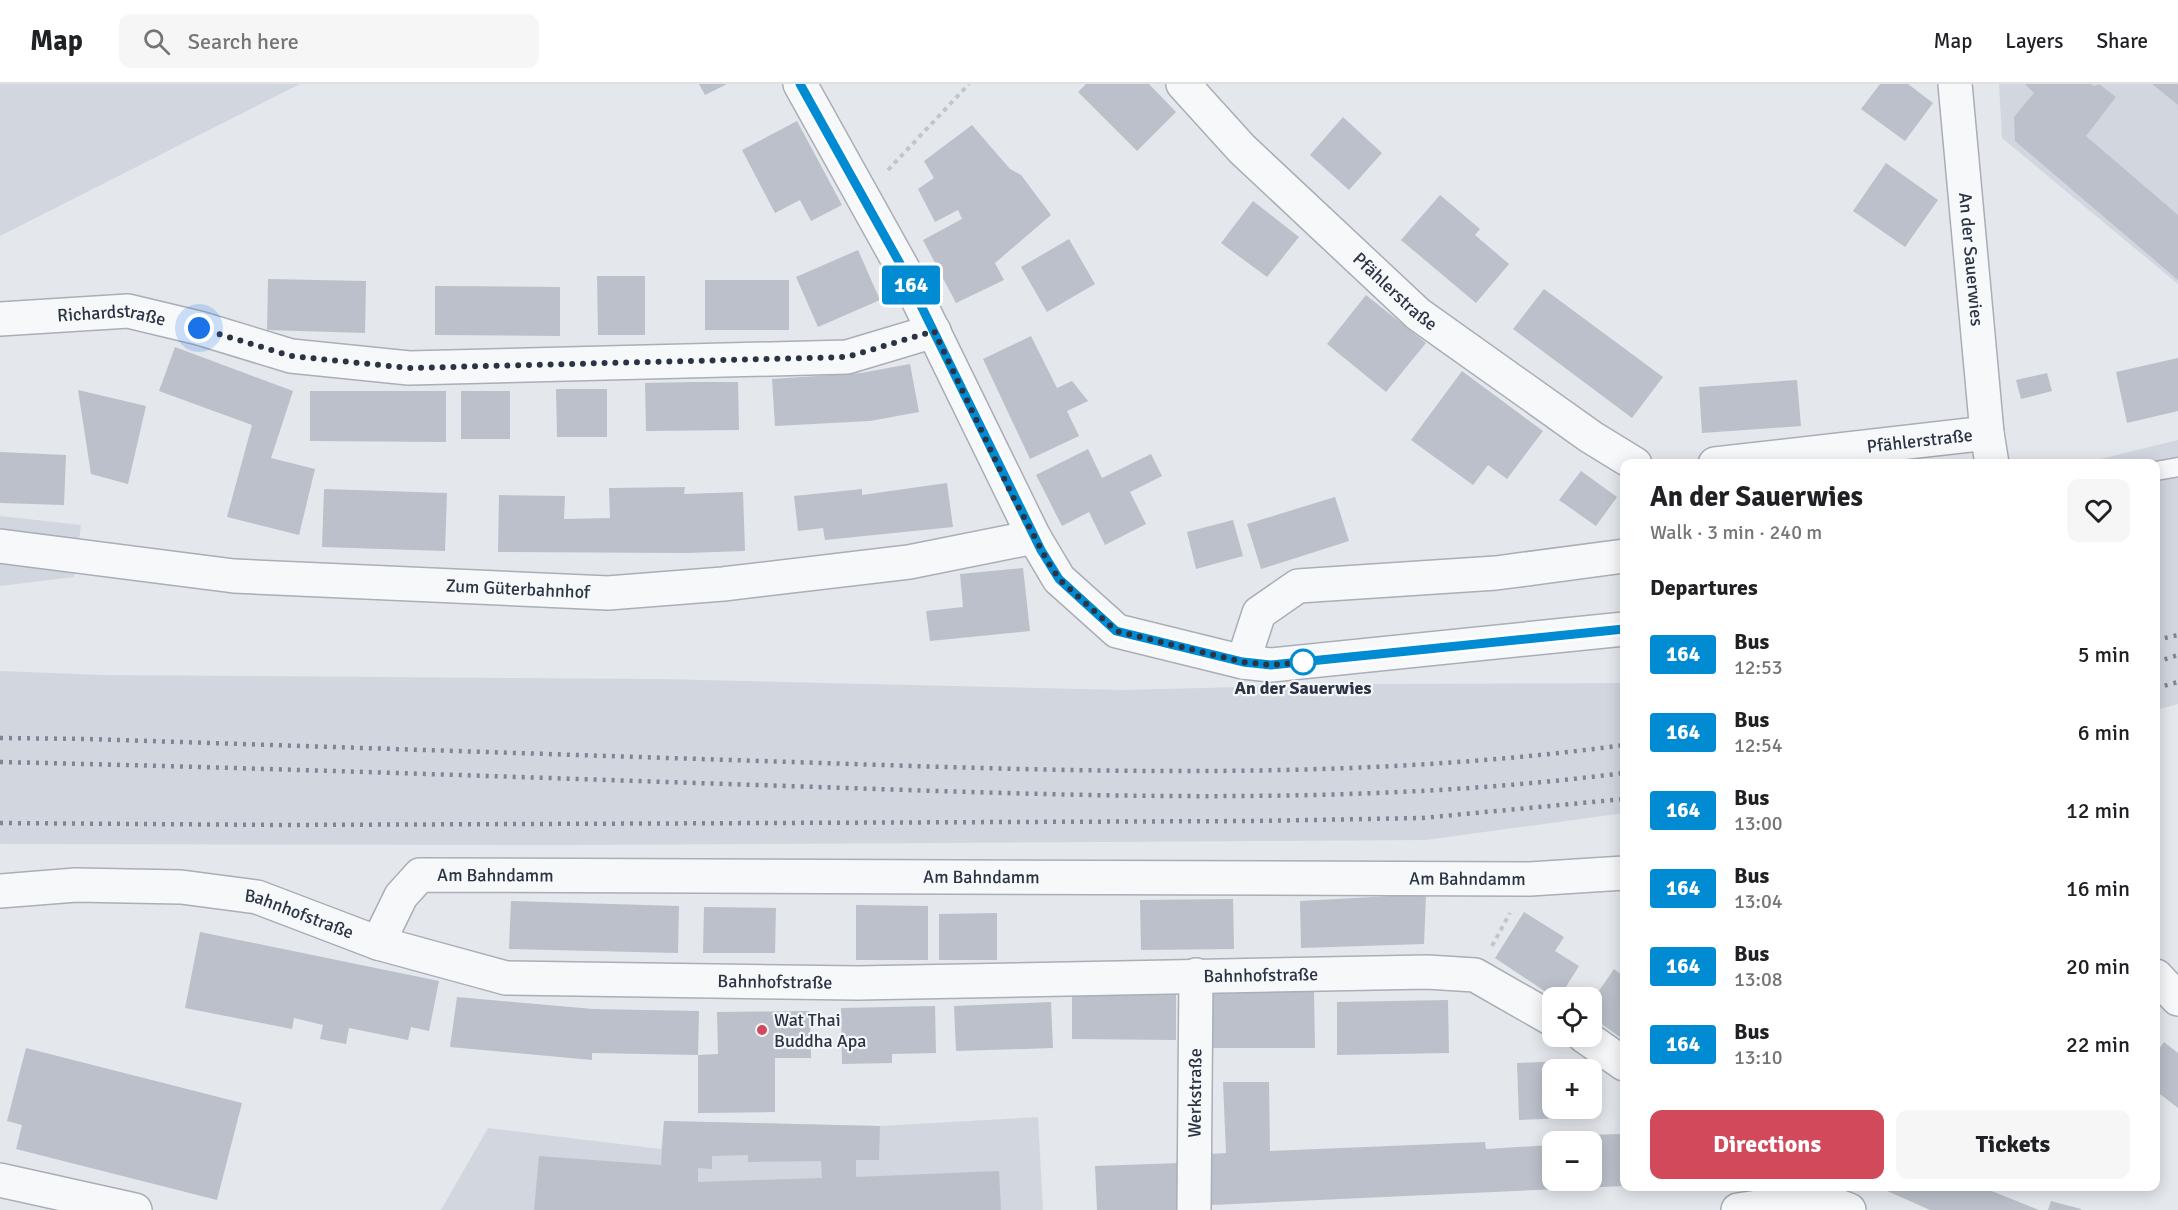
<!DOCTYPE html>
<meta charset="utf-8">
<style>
body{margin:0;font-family:Signika,sans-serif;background:#f6f6f6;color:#202124;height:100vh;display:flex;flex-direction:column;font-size:22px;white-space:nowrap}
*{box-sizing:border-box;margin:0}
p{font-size:20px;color:#757577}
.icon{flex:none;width:33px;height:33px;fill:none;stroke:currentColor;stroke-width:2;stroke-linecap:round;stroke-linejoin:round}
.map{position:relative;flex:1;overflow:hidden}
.drawer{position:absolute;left:1620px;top:375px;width:540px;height:732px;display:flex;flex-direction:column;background:#fff;border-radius:12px;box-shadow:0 3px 15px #0003}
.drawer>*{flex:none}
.badge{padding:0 12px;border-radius:4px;font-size:21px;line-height:39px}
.tools{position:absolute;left:1542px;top:903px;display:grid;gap:12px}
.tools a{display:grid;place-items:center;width:60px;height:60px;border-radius:12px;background:#fff;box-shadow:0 3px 15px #0003;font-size:30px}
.you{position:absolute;width:30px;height:30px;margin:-15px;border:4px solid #fff;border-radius:50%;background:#1a73e8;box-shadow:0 0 0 9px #1a73e833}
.map>.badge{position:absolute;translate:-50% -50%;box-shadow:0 0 0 3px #fff}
h2{padding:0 30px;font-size:22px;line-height:54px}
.round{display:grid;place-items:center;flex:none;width:63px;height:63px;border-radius:12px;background:#f6f6f6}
.headline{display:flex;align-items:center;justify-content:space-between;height:102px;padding:0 30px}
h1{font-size:28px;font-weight:700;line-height:45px}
.button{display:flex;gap:12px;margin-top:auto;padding:12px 30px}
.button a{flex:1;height:69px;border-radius:12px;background:#d1495b;color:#fff;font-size:24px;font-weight:700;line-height:69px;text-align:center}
.button a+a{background:#f6f6f6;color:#202124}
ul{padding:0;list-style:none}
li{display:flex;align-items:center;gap:18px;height:78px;padding:0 30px}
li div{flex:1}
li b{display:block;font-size:22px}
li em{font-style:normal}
li .badge{min-width:66px;font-weight:700;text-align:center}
header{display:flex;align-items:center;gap:36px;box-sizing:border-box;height:84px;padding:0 30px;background:#fff;border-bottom:2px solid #e0e0e0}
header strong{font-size:28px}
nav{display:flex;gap:33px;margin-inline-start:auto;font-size:21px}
.search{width:420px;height:54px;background:#f6f6f6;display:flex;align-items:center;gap:15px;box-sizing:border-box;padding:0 21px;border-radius:12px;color:#757577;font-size:22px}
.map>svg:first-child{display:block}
.built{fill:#d2d6de}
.building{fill:#bbc0ca;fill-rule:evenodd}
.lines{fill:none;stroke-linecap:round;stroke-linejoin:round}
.service-casing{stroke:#a9aeb7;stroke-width:21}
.minor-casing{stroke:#a9aeb7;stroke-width:36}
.tertiary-casing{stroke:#a9aeb7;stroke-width:36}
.path{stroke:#c2c5cb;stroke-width:4;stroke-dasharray:4.5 4.5;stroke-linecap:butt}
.service{stroke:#f7f8fa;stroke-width:18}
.minor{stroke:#f7f8fa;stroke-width:33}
.tertiary{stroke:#f7f8fa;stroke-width:33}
.rail{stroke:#7d8696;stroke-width:4.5;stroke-dasharray:3 6;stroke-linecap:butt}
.line-casing{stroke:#fff;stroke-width:14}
.line{stroke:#008bd2;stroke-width:9}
.walk{stroke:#2b3445;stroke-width:6;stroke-dasharray:0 10.8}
.stop-dot{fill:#fff;stroke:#008bd2;stroke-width:3}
.poi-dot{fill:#d1495b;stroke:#f4f6f9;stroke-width:2}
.labels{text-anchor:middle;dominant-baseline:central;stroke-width:4.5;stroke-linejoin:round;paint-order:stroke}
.street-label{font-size:18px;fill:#2b3445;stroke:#f4f6f9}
.stop-label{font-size:18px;font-weight:bold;fill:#2b3445;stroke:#f4f6f9}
.poi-label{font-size:18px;fill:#2b3445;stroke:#f4f6f9;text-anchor:start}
</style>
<header>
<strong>Map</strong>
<div class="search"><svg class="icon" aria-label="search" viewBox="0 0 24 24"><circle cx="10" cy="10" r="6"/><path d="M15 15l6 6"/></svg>Search here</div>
<nav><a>Map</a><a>Layers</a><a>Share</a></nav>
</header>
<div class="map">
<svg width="2178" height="1126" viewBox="0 0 2178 1126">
<rect width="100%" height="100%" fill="#e4e7ec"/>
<path class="built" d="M0,0H300L0,152Z
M1999,0H2178V200L2002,54Z
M2178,356V620L2156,626V380H2080Z
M0,432L81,441L74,493L0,502Z
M0,587L102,591L661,595L1123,606L1364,600L1624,599V729L1426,756L574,761L0,760Z
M1038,1033L1043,1126H441L488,1044L661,1065L664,1037L880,1042Z"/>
<path class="building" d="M699,0H727L705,11Z
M1086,0H1149L1176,28L1137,67L1078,8Z
M1880,0H1908L1933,19L1905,57L1861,25Z
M2025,0H2091L2094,2L2099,0L2116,13L2086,52L2178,131V196L2015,57L2014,33L2034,9Z
M2152,0H2178V21Z
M1343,33L1382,69L1349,106L1310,71Z
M797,37L842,121L811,137L800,116L775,129L742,66Z
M972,41L1010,85L1021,91L1051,131L995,179L1004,196L956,219L923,156L962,135L958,126L935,138L918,105L934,94L924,77Z
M1886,79L1938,116L1905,163L1853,127Z
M1440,111L1480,145L1475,151L1509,180L1476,219L1401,156Z
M1253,117L1299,153L1267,193L1221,159Z
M1069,155L1095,200L1047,228L1021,183Z
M858,166L880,216L818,243L796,193Z
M597,192H645V251H598Z
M268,195L366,197L365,249L267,246Z
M705,196H789V246H705Z
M435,202L560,203V252L435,251Z
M1544,205L1663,293L1632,334L1513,245Z
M1366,211L1426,259L1386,308L1327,260Z
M1031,252L1057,304L1072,297L1088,317L1067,327L1079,352L1030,375L983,275Z
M175,263L293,307L271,374L315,385L299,451L227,433L252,341L159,307Z
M2178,274V327L2127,339L2116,288Z
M910,280L919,328L870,337L775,342L772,295L861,289Z
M1462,287L1543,347L1507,395L1488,381L1473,401L1411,356Z
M2047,289L2052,307L2021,315L2016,296Z
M1797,296L1801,342L1702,349L1699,303Z
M694,298H738L739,346L646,347L645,299Z
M556,305H607V353H557Z
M78,306L146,322L128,400L91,390Z
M310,307H446V358L310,357Z
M461,307H510V355H461Z
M1088,365L1102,394L1151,370L1162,392L1130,408L1146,440L1105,461L1089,428L1062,442L1036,391Z
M0,368L66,371L64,421L0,419Z
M1581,387L1617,413L1596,442L1559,416Z
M947,399L953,443L825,456L823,444L798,447L794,412L862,405V411Z
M685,403L684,410L743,408L745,467L686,469L498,468L499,411L565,412L564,435L610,434L609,404Z
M324,405L447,409L445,467L322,463Z
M1335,413L1349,457L1261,485L1247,440Z
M1233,436L1243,472L1196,485L1187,448Z
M1023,484L1030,547L930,557L926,527L963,523L960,490Z
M1426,810L1424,860L1301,864L1300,817Z
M1233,815L1234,865L1141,866L1140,816Z
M511,817L679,822L678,869L509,865Z
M856,821L928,822V876H856Z
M704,823L776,824L775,869H703Z
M1524,828L1564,853L1555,867L1579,882L1559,914H1555L1495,874Z
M997,829V876H939V830Z
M200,848L439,897L429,947L411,943L408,956L349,944L346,960L320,955L323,941L294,934L292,945L185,924Z
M1614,885L1624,893V956L1592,933V917Z
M1212,907H1314L1315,964H1212Z
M1072,908L1176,909V956L1072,955Z
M457,913L593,925L699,927L698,971L718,970L717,928L810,927L811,974H775V1028L698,1029V971L592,969V976L450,963Z
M1448,916L1449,969L1337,971V918Z
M1051,918L1053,964L956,967L954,922Z
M935,922L936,969L892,970V979L842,980L841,924Z
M2164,958L2178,969V1024L2156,1007V969Z
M26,964L242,1019L217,1116L16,1065L22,1041L7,1037Z
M1565,977L1566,986H1552V1024H1568V1034L1519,1036L1517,979Z
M1223,998H1269L1270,1067L1485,1058L1486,1065L1552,1061V1096H1592V1058H1584V1051L1624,1050V1102L1212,1121L1210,1070L1226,1069Z
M664,1037L880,1042L879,1076H856V1093L999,1087L1001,1126H534L539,1072L661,1081ZM748,1071V1078L821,1077L822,1094L698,1098V1084L712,1085V1072Z
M1179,1079L1180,1126H1097L1095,1082Z
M1661,1102H1727V1105L1663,1107Z
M1876,1102H1979L2039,1126H1930Z
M2051,1117L2081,1125V1126H2048Z"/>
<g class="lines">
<defs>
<path id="service" d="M2156,387L2178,383"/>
<g id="minor">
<path id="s1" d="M1183,0L1242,65L1418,230L1591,353L1635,380"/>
<path id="s2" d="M1955,0L1987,349L1992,380"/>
<path id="s3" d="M0,235L128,227L199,244L291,272L409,284L847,273L934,247"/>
<path id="s4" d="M1715,380L1987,349"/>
<path id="s5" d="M0,462L234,492L608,509L723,500L909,478L1034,453"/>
<path d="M1243,578L1259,529L1298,502L1496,489L1624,472"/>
<path id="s6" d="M0,807L76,801L181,803L257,813L378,859L506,894L858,899L1427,888L1475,891L1552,935"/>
<path id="s7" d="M378,859L401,812L420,791L1530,795L1624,789"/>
<path d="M1584,952L1624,980"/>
<path d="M0,1096L135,1126"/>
<path d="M1801,1102L1817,1114L1849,1126"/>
<path id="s8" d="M1194,1126L1196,891"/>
<path d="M1738,1126L1817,1114"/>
</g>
<path id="tertiary" d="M800,0L903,185L1034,453L1059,495L1117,547L1243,578L1271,581L1624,545
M2156,892L2178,915"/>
</defs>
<use href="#service" class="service-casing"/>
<use href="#minor" class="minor-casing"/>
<use href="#tertiary" class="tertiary-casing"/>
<path class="path" d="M888,86L969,0
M1492,862L1510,829"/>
<use href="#service" class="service"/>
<use href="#minor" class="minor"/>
<use href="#tertiary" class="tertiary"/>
<path class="rail" d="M2156,556L2178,551
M2156,578L2178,571
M2156,604L2178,598
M0,654L88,655C333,663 578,671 822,679C1090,688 1358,697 1624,661
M0,678C272,684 544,694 817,703C1086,712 1357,723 1624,689
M0,739L284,741L1255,737L1422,734L1624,715"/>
</g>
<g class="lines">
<defs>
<path id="line" d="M800,0L903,185L1041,466L1059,495L1116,547L1243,578L1271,581L1624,545"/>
</defs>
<use href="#line" class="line-casing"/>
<use href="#line" class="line"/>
<path class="walk" d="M199,244L291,272L409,284L847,273L934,247L1012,411L1048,478L1059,495L1116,547L1243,578L1271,581L1303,578"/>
</g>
<circle class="stop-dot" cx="1303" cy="578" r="12"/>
<circle class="poi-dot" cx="762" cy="946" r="6"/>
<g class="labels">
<g class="street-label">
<text stroke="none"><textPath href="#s2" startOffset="176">An der Sauerwies</textPath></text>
<text stroke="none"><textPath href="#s1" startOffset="297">Pfählerstraße</textPath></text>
<text stroke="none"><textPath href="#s3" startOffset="112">Richardstraße</textPath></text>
<text stroke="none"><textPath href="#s4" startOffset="206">Pfählerstraße</textPath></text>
<text stroke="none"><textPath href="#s5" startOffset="520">Zum Güterbahnhof</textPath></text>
<text stroke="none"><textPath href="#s7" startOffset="156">Am Bahndamm</textPath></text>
<text stroke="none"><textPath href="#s7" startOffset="642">Am Bahndamm</textPath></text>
<text stroke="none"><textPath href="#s7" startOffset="1128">Am Bahndamm</textPath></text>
<text stroke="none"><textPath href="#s6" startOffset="303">Bahnhofstraße</textPath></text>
<text stroke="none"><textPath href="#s6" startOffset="1275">Bahnhofstraße</textPath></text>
<text stroke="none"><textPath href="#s6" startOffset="789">Bahnhofstraße</textPath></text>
<text stroke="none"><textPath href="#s8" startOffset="117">Werkstraße</textPath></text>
</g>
<g class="stop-label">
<text x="1303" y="604">An der Sauerwies</text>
</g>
<g class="poi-label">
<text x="774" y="936">Wat Thai<tspan x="774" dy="21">Buddha Apa</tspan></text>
</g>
</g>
</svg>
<div class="tools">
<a><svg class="icon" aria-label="locate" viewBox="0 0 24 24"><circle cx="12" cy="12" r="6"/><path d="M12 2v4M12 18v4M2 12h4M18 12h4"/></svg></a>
<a>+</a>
<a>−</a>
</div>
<div class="you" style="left:199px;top:244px"></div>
<b class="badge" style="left:911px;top:201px;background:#008bd2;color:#fff">164</b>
<section class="drawer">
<div class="headline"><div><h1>An der Sauerwies</h1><p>Walk · 3 min · 240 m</p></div><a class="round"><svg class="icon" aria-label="heart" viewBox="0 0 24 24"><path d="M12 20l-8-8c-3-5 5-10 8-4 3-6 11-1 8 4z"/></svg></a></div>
<h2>Departures</h2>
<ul>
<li><span class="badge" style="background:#008bd2;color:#fff">164</span><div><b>Bus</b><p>12:53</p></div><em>5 min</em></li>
<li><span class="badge" style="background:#008bd2;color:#fff">164</span><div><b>Bus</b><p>12:54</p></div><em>6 min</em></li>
<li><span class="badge" style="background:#008bd2;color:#fff">164</span><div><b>Bus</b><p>13:00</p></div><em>12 min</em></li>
<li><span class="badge" style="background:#008bd2;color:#fff">164</span><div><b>Bus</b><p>13:04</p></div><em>16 min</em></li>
<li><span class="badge" style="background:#008bd2;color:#fff">164</span><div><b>Bus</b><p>13:08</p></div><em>20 min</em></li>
<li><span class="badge" style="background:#008bd2;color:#fff">164</span><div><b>Bus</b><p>13:10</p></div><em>22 min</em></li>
</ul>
<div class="button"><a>Directions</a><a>Tickets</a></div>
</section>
</div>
